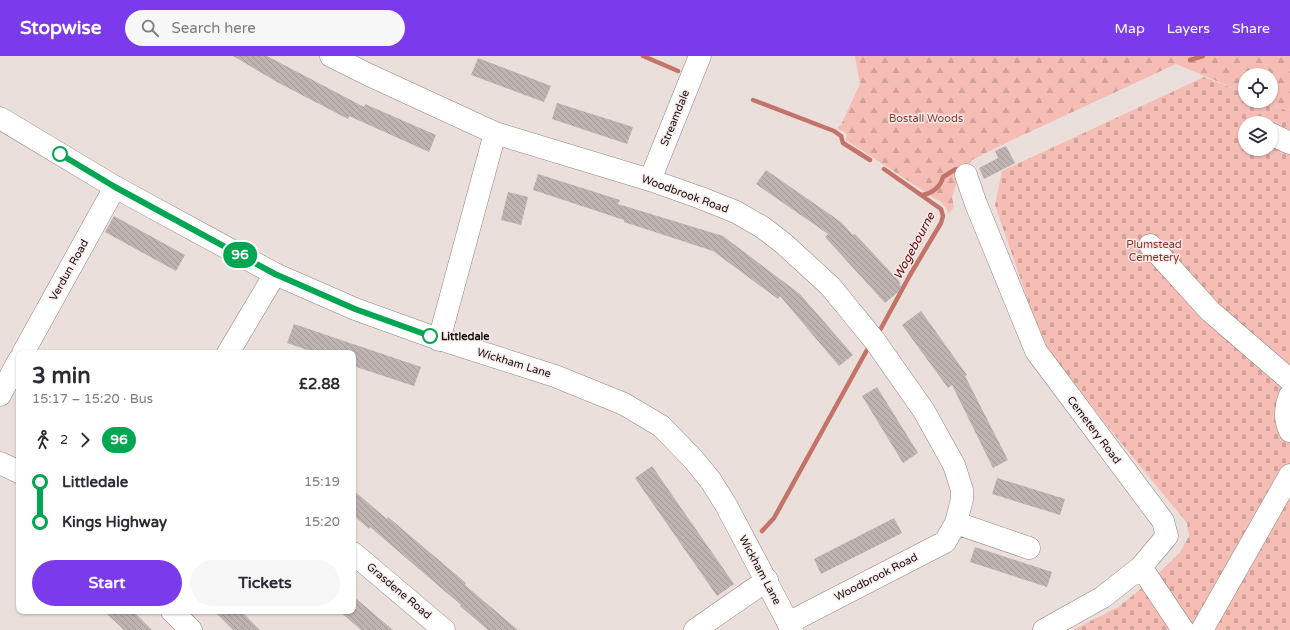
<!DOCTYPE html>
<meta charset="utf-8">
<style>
body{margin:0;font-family:"Varela Round",sans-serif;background:#f7f7f7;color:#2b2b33;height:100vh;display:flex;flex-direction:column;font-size:15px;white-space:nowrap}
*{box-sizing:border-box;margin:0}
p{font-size:13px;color:#7c7c81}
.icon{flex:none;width:22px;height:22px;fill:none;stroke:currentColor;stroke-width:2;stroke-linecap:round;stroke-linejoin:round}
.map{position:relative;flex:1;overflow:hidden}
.details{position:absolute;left:16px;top:294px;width:340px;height:264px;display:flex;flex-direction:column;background:#fff;border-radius:8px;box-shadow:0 1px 3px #0004}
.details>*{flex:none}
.badge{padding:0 8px;border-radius:13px;font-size:14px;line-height:26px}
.controls{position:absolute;left:1238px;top:12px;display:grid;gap:8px}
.controls a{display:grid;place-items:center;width:40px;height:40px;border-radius:50%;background:#fff;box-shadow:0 1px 3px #0004;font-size:20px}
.map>.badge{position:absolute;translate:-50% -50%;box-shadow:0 0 0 2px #fff}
.legs{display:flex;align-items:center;gap:6px;height:44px;padding:0 16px;font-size:13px}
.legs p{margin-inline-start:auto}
.head{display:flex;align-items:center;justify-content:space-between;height:68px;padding:0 16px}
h1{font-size:22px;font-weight:800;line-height:30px}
.action{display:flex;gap:8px;margin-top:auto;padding:8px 16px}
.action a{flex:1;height:46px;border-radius:24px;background:#7c3aed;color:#fff;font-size:16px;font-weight:800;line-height:46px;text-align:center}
.action a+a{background:#f7f7f7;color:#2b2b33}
ul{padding:0 16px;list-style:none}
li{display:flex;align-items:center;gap:14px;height:40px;font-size:15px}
li i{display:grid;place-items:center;width:6px;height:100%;margin:0 5px;background:currentColor}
li i::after{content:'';width:10px;height:10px;margin:-5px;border:3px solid;border-radius:50%;background:#fff}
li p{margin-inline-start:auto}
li:first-child i{background:linear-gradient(#0000 50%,currentColor 0)}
li:last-child i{background:linear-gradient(currentColor 50%,#0000 0)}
header{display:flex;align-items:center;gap:24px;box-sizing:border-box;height:56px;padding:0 20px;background:#7c3aed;color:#fff}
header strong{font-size:19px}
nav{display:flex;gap:22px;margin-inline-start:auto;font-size:14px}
.search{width:280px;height:36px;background:#f7f7f7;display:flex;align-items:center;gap:10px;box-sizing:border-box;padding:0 14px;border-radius:22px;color:#7c7c81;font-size:15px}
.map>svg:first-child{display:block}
.forest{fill:url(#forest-firs)}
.cemetery{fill:url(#cemetery-stones);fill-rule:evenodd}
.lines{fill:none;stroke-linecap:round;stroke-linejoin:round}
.stream{stroke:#c37468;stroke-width:4.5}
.building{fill:url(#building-back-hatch)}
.minor-casing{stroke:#908583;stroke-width:23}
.major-casing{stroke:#908583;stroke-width:23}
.minor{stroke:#fff;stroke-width:22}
.major{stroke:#fff;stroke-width:22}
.line-1-casing{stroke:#fff;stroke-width:9}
.line-1{stroke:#00a651;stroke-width:6}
.stop-1-dot{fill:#fff;stroke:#00a651;stroke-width:2}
.labels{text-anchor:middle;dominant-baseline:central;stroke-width:3;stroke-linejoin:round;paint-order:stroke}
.street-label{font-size:11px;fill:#151110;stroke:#f9ecea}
.park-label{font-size:11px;fill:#913126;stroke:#f9ecea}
.stop-label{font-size:11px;font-weight:bold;fill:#151110;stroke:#f9ecea;text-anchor:start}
.water-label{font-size:12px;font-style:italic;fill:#670000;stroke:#f9ecea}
</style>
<header>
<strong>Stopwise</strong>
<div class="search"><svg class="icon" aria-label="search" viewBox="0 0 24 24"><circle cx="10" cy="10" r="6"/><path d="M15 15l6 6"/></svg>Search here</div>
<nav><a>Map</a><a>Layers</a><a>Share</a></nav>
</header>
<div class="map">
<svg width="1290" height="574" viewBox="0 0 1290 574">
<defs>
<pattern id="forest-firs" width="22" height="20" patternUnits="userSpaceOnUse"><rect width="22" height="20" fill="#f5bdb4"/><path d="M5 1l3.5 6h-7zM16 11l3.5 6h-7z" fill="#d1a19a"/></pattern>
<pattern id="cemetery-stones" width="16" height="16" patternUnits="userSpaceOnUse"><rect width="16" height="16" fill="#f5bdb4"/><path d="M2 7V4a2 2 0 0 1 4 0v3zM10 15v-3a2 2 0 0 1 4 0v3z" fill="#d1a19a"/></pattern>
<pattern id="building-back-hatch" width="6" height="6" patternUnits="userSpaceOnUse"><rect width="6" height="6" fill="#bfb3b1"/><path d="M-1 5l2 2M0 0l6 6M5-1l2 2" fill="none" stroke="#a39997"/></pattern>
</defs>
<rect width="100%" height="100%" fill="#ebdfdc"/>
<path class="forest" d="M855,0H1290V56L1264,45H1271V19H1245V37L1176,8L1010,85L972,104L958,124L954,134L952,141L954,151L948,158L947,153L942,147L846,84L847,78L837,72L841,69L860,28Z"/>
<path class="cemetery" d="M1204,21L1245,37V45H1264L1290,56V574H1073L1118,551L1151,525L1181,495L1189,480L1187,467L1105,367L1042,285L995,149L1002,115ZM1245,67H1271V93H1245Z"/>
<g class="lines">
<path class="stream" d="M643,0L678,15
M1190,4L1203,0
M753,44L834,75L841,80L843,87L870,104
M922,139C932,138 941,130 943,121L956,113
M879,276L910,219L941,167L943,160L941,153L884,113
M762,475L774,462L867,294"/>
</g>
<path class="building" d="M233,0H267L364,51L365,48L436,79L429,96L349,60L348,63L277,26Z
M478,2L551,30L544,46L471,19Z
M557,47L633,71L627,88L552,63Z
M1006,90L1015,107L984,123L979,112L998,102L995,95Z
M766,114L841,166L853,179L855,178L899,225L901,231L898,236L885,247L825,181L828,178L756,128Z
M538,118L620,144L618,148L723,180L800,238L853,299L839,310L780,240L778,243L713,195L624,166V164L533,134Z
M508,136L528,141L521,169L501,164Z
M114,160L185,199L176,215L105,176Z
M921,255L967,319L965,320L1008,404L993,412L952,329L948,332L902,269Z
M294,268L421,311L414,330L353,310V297H316L287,287Z
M877,331L918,397L903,407L862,340Z
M652,410L734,528L717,540L635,422Z
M997,422L1065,443L1060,459L992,438Z
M353,434L387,463L388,461L466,527L465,529L518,574H488L460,550L461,549L370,471L369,473L353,459Z
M894,462L902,477L821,518L814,503Z
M975,491L1052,516L1047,531L970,506Z
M353,540L393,574H361L339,555H353Z
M104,555H133L152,574H124Z
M214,555H241L260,574H233Z"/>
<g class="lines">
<defs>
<path id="minor" d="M331,0L367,18L495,77L650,124L701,142L736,156L762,171L783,187L830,230L875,285L924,355L954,409L962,434V443L956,467L945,486L788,567
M1271,78L1290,87
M966,119L976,148L1036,295L1163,465L1167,480L1141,511L1103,541L1044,574
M650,124L700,0
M1150,189L1210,255L1290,324
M439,284L495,77
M23,297L115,131
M228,297L275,218
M0,339L19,304
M1290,339C1285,352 1284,363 1290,375
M0,407L19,416
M956,467L1029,492
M353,497L444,574
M1141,511L1183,574
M172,555L191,574
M695,574L767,524
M1202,574L1290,419"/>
<path id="major" d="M0,62L115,131L275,218L355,253L430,280L555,320L624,348L661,370L694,404L711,425L726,449L792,574"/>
</defs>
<use href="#minor" class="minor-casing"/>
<use href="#major" class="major-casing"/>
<use href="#minor" class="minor"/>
<use href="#major" class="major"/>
</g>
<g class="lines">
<defs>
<path id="line-1" d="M60,98L115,131L275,218L355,253L430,280"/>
</defs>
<use href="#line-1" class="line-1-casing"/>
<use href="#line-1" class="line-1"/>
</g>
<g class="stop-1-dot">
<circle cx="60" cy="98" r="7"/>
<circle cx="430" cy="280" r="7"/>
</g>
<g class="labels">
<g class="street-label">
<text transform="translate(675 62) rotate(-68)">Streamdale</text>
<text transform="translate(685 138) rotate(20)">Woodbrook Road</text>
<text transform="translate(69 214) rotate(-61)">Verdun Road</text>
<text transform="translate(514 307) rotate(17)">Wickham Lane</text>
<text transform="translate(1094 374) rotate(53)">Cemetery Road</text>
<text transform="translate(760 514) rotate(62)">Wickham Lane</text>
<text transform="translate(876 521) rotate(-27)">Woodbrook Road</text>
<text transform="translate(399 535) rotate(40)">Grasdene Road</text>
</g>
<g class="park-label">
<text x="926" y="62">Bostall Woods</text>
<text x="1154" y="188">Plumstead<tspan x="1154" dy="13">Cemetery</tspan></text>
</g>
<g class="stop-label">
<text x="441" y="280">Littledale</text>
</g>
<g class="water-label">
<text transform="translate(914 190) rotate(-62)">Wogebourne</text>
</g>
</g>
</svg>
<div class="controls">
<a><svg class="icon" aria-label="locate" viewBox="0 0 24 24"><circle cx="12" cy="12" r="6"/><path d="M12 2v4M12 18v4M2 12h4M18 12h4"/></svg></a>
<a><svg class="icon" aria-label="layers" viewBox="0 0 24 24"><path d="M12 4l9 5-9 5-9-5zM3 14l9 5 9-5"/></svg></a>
</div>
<b class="badge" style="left:240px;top:199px;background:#00a651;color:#fff">96</b>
<section class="details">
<div class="head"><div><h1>3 min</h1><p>15:17 – 15:20 · Bus</p></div><b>£2.88</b></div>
<div class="legs"><svg class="icon" aria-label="walk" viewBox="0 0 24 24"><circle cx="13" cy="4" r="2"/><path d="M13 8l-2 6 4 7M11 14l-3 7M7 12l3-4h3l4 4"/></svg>2<svg class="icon" aria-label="forward" viewBox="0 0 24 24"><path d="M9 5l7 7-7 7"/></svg><b class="badge" style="background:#00a651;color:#fff">96</b></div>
<ul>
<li><i style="color:#00a651"></i><b>Littledale</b><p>15:19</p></li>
<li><i style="color:#00a651"></i><b>Kings Highway</b><p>15:20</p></li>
</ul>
<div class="action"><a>Start</a><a>Tickets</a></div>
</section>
</div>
